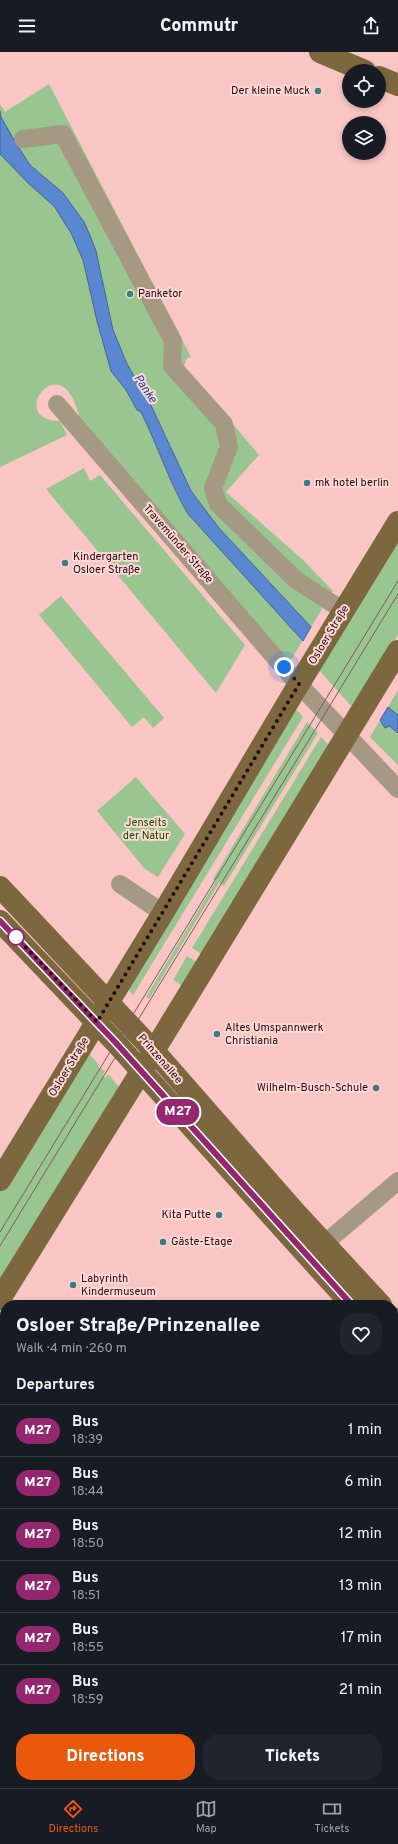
<!DOCTYPE html>
<meta charset="utf-8">
<style>
body{margin:0;font-family:Overpass,sans-serif;background:#20242c;color:#f1f3f6;height:100vh;display:flex;flex-direction:column;font-size:15px;white-space:nowrap}
*{box-sizing:border-box;margin:0}
p{font-size:13px;color:#9ea1a6}
.icon{flex:none;width:22px;height:22px;fill:none;stroke:currentColor;stroke-width:2;stroke-linecap:round;stroke-linejoin:round}
.map{position:relative;flex:1;overflow:hidden}
.drawer{position:absolute;left:0px;top:1248px;width:398px;height:488px;display:flex;flex-direction:column;background:#171b24;border-radius:16px 16px 0 0;box-shadow:0 2px 6px #0003}
.drawer>*{flex:none}
.badge{padding:0 8px;border-radius:13px;font-size:14px;line-height:26px}
.controls{position:absolute;left:342px;top:12px;display:grid;gap:8px}
.controls a{display:grid;place-items:center;width:44px;height:44px;border-radius:50%;background:#171b24;box-shadow:0 2px 6px #0003;font-size:20px}
.you{position:absolute;width:20px;height:20px;margin:-10px;border:3px solid #fff;border-radius:50%;background:#1a73e8;box-shadow:0 0 0 6px #1a73e833}
.map>.badge{position:absolute;translate:-50% -50%;box-shadow:0 0 0 2px #fff}
h2{padding:0 16px;font-size:15px;line-height:36px}
.round{display:grid;place-items:center;flex:none;width:42px;height:42px;border-radius:16px;background:#20242c}
.head{display:flex;align-items:center;justify-content:space-between;height:68px;padding:0 16px}
h1{font-size:19px;font-weight:800;line-height:30px}
.primary-button{display:flex;gap:8px;margin-top:auto;padding:8px 16px}
.primary-button a{flex:1;height:46px;border-radius:16px;background:#ea580c;color:#fff;font-size:16px;font-weight:800;line-height:46px;text-align:center}
.primary-button a+a{background:#20242c;color:#f1f3f6}
ul{padding:0;list-style:none}
li{display:flex;align-items:center;gap:12px;height:52px;padding:0 16px;border-top:1px solid #363941}
li div{flex:1}
li b{display:block;font-size:15px}
li em{font-style:normal}
li .badge{min-width:44px;font-weight:700;text-align:center}
header{display:flex;justify-content:space-between;align-items:center;height:52px;padding:0 16px;background:#171b24;font-size:18px;font-weight:800}
.dock{display:flex;justify-content:space-around;align-items:center;height:56px;border-top:1px solid #363941;background:#171b24;font-size:11px;color:#9ea1a6}
.dock a{display:grid;justify-items:center;gap:2px}
.dock .on{color:#ea580c}
.map>svg:first-child{display:block}
.green{fill:#99c590}
.water{fill:#5a87d2;stroke:#4a6297}
.lines{fill:none;stroke-linecap:round;stroke-linejoin:round}
.minor{stroke:#a59984;stroke-width:18}
.major{stroke:#7d673f;stroke-width:22}
.tram{stroke:#7e5b5b;stroke-width:1}
.line-casing{stroke:#fff;stroke-width:9}
.line{stroke:#95276e;stroke-width:6}
.walk{stroke:#230d0e;stroke-width:4;stroke-dasharray:0 7.2}
.poi-dot{fill:#357e82;stroke:#fed7d5;stroke-width:1.5}
.stop-dot{fill:#fff;stroke:#95276e;stroke-width:2}
.labels{text-anchor:middle;dominant-baseline:central;stroke-width:4;stroke-linejoin:round;paint-order:stroke}
.poi-label{font-size:11px;fill:#230d0e;stroke:#fed7d5;text-anchor:start}
.street-label{font-size:11px;fill:#230d0e;stroke:#fed7d5}
.park-label{font-size:11px;fill:#104f00;stroke:#fed7d5}
.water-label{font-size:12px;font-style:italic;fill:#0f459d;stroke:#fed7d5}
</style>
<header><svg class="icon" aria-label="menu" viewBox="0 0 24 24"><path d="M4 6h16M4 12h16M4 18h16"/></svg>Commutr<svg class="icon" aria-label="share" viewBox="0 0 24 24"><path d="M12 15V3M7 8l5-5 5 5M5 13v7h14v-7"/></svg></header>
<div class="map">
<svg width="398" height="1736" viewBox="0 0 398 1736">
<rect width="100%" height="100%" fill="#f9c6c4"/>
<path class="green" d="M49,32L191,305L187,306L184,314L259,403L226,440L303,508L333,539L289,611L80,366C77,358 74,345 67,338C46,316 14,368 60,369L67,383L0,415V52L5,60Z
M84,416L90,429L100,423L245,593L216,641L46,437Z
M398,487V583L353,656L318,617Z
M61,544L164,666L153,676L144,665L132,675L39,563Z
M398,638V713L370,685Z
M295,656L303,665L133,943L126,935Z
M307,670L318,681L224,834L219,831L149,947L146,945L216,829L213,827Z
M321,685L330,694L203,903L192,896Z
M136,725L185,782L158,825L145,817L97,759Z
M187,904L198,911L184,935L173,928Z
M86,998L99,1013L98,1015L105,1019L103,1023L106,1026L108,1022L120,1036L0,1235V1139Z
M5,1720V1731H33L28,1736H0V1725Z"/>
<path class="water" d="M0,59L1,65L14,88L30,113L63,141L84,170L89,181L96,199L113,278L127,312L149,349L191,439L219,476L311,575L303,589L188,462C169,430 158,394 141,360L137,358L126,338L111,319L97,269L83,208L71,181L54,154L29,132L0,102Z
M388,655L398,663V681L389,674L385,676L380,668Z"/>
<g class="lines">
<path class="minor" d="M23,87L63,82L173,289L172,314L224,372L229,395L213,436L218,452L296,528L344,559
M57,352L290,623L398,737
M120,832L163,861
M324,1192L398,1129
M0,1562L5,1567
M393,1675L398,1671
M156,1731L160,1736
M325,1736L330,1731"/>
<path class="major" d="M320,0L365,19
M379,25L398,33
M0,835L154,999L296,1161L381,1253
M0,869L116,991L352,1253
M0,1128L163,861L294,640L398,470
M0,1247L163,984L398,599
M393,1266L398,1271
M393,1297L398,1302"/>
<path class="tram" d="M0,1180L398,529
M0,1194L398,542"/>
</g>
<g class="lines">
<defs>
<path id="line" d="M0,869L116,991L352,1253"/>
</defs>
<use href="#line" class="line-casing"/>
<use href="#line" class="line"/>
<path class="walk" d="M16,885L97,970L299,632L284,615"/>
</g>
<g class="poi-dot">
<circle cx="318" cy="39" r="4"/>
<circle cx="130" cy="242" r="4"/>
<circle cx="307" cy="431" r="4"/>
<circle cx="65" cy="511" r="4"/>
<circle cx="217" cy="982" r="4"/>
<circle cx="376" cy="1036" r="4"/>
<circle cx="219" cy="1163" r="4"/>
<circle cx="163" cy="1190" r="4"/>
<circle cx="73" cy="1233" r="4"/>
</g>
<circle class="stop-dot" cx="16" cy="885" r="8"/>
<g class="labels">
<g class="poi-label">
<text x="310" y="39" text-anchor="end">Der kleine Muck</text>
<text x="138" y="242">Panketor</text>
<text x="315" y="431">mk hotel berlin</text>
<text x="73" y="505">Kindergarten<tspan x="73" dy="13">Osloer Straße</tspan></text>
<text x="225" y="976">Altes Umspannwerk<tspan x="225" dy="13">Christiania</tspan></text>
<text x="368" y="1036" text-anchor="end">Wilhelm-Busch-Schule</text>
<text x="211" y="1163" text-anchor="end">Kita Putte</text>
<text x="171" y="1190">Gäste-Etage</text>
<text x="81" y="1227">Labyrinth<tspan x="81" dy="13">Kindermuseum</tspan></text>
</g>
<g class="street-label">
<text transform="translate(178 492) rotate(49)">Travemünder Straße</text>
<text transform="translate(329 583) rotate(-59)">Osloer Straße</text>
<text transform="translate(160 1007) rotate(49)">Prinzenallee</text>
<text transform="translate(69 1015) rotate(-59)">Osloer Straße</text>
</g>
<g class="park-label">
<text x="146" y="771">Jenseits<tspan x="146" dy="13">der Natur</tspan></text>
</g>
<g class="water-label">
<text transform="translate(145 337) rotate(56)">Panke</text>
</g>
</g>
</svg>
<div class="controls">
<a><svg class="icon" aria-label="locate" viewBox="0 0 24 24"><circle cx="12" cy="12" r="6"/><path d="M12 2v4M12 18v4M2 12h4M18 12h4"/></svg></a>
<a><svg class="icon" aria-label="layers" viewBox="0 0 24 24"><path d="M12 4l9 5-9 5-9-5zM3 14l9 5 9-5"/></svg></a>
</div>
<div class="you" style="left:284px;top:615px"></div>
<b class="badge" style="left:178px;top:1060px;background:#95276e;color:#fff">M27</b>
<section class="drawer">
<div class="head"><div><h1>Osloer Straße/Prinzenallee</h1><p>Walk · 4 min · 260 m</p></div><a class="round"><svg class="icon" aria-label="heart" viewBox="0 0 24 24"><path d="M12 20l-8-8c-3-5 5-10 8-4 3-6 11-1 8 4z"/></svg></a></div>
<h2>Departures</h2>
<ul>
<li><span class="badge" style="background:#95276e;color:#fff">M27</span><div><b>Bus</b><p>18:39</p></div><em>1 min</em></li>
<li><span class="badge" style="background:#95276e;color:#fff">M27</span><div><b>Bus</b><p>18:44</p></div><em>6 min</em></li>
<li><span class="badge" style="background:#95276e;color:#fff">M27</span><div><b>Bus</b><p>18:50</p></div><em>12 min</em></li>
<li><span class="badge" style="background:#95276e;color:#fff">M27</span><div><b>Bus</b><p>18:51</p></div><em>13 min</em></li>
<li><span class="badge" style="background:#95276e;color:#fff">M27</span><div><b>Bus</b><p>18:55</p></div><em>17 min</em></li>
<li><span class="badge" style="background:#95276e;color:#fff">M27</span><div><b>Bus</b><p>18:59</p></div><em>21 min</em></li>
</ul>
<div class="primary-button"><a>Directions</a><a>Tickets</a></div>
</section>
</div>
<nav class="dock">
<a class="on"><svg class="icon" aria-label="directions" viewBox="0 0 24 24"><path d="M12 3l9 9-9 9-9-9zM9 14v-3h6M13 9l2 2-2 2"/></svg>Directions</a>
<a><svg class="icon" aria-label="map" viewBox="0 0 24 24"><path d="M3 6l6-2 6 2 6-2v14l-6 2-6-2-6 2zM9 4v14M15 6v14"/></svg>Map</a>
<a><svg class="icon" aria-label="tickets" viewBox="0 0 24 24"><path d="M3 7h18v10H3zM15 7v10"/></svg>Tickets</a>
</nav>
